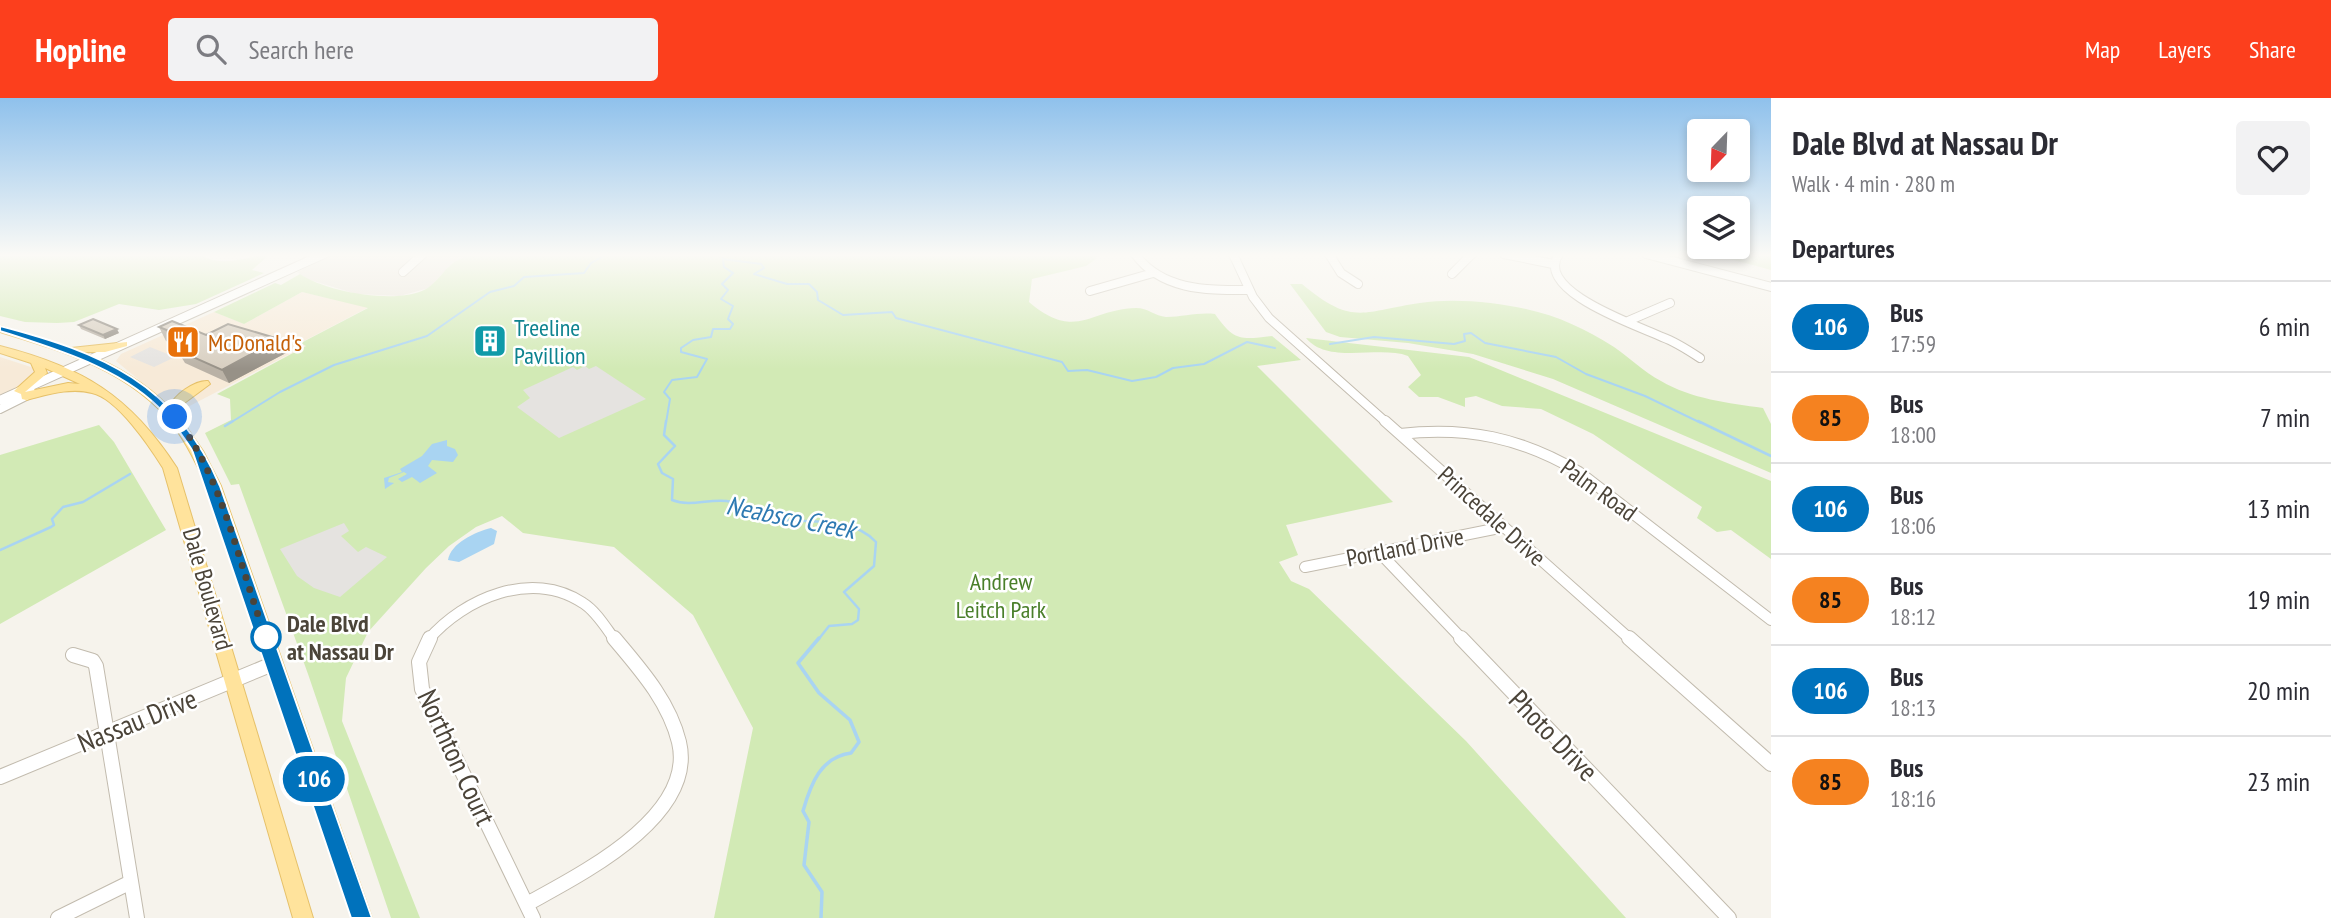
<!DOCTYPE html>
<meta charset="utf-8">
<style>
body{margin:0;font-family:"PT Sans Narrow",sans-serif;background:#f2f2f3;color:#2b2b33;height:100vh;display:flex;flex-direction:column;font-size:26px;white-space:nowrap}
*{box-sizing:border-box;margin:0}
p{font-size:23px;color:#7c7c81}
.icon{flex:none;width:38px;height:38px;fill:none;stroke:currentColor;stroke-width:2;stroke-linecap:round;stroke-linejoin:round}
.map{position:relative;flex:1;overflow:hidden}
.side{display:flex;flex-direction:column;background:#fff;width:560px}
.side>*{flex:none}
.badge{padding:0 14px;border-radius:23px;font-size:24px;line-height:46px}
.needle{width:46px;rotate:203deg}
.fabs{position:absolute;left:1687px;top:21px;display:grid;gap:14px}
.fabs a{display:grid;place-items:center;width:63px;height:63px;border-radius:7px;background:#fff;box-shadow:0 4px 10px #0003;font-size:35px}
.you{position:absolute;width:35px;height:35px;margin:-18px;border:5px solid #fff;border-radius:50%;background:#1a73e8;box-shadow:0 0 0 10px #1a73e833}
.map>.badge{position:absolute;translate:-50% -50%;box-shadow:0 0 0 4px #fff}
h2{padding:0 21px;font-size:26px;line-height:63px}
.round{display:grid;place-items:center;flex:none;width:74px;height:74px;border-radius:7px;background:#f2f2f3}
.headline{display:flex;align-items:center;justify-content:space-between;height:119px;padding:0 21px}
h1{font-size:33px;font-weight:700;line-height:52px}
ul{padding:0;list-style:none}
li{display:flex;align-items:center;gap:21px;height:91px;padding:0 21px;border-top:2px solid #e1e1e2}
li div{flex:1}
li b{display:block;font-size:26px}
li em{font-style:normal}
li .badge{min-width:77px;font-weight:700;text-align:center}
header{display:flex;align-items:center;gap:42px;box-sizing:border-box;height:98px;padding:0 35px;background:#fc3f1d;color:#fff}
header strong{font-size:33px}
nav{display:flex;gap:38px;margin-inline-start:auto;font-size:24px}
.search{width:490px;height:63px;background:#f2f2f3;display:flex;align-items:center;gap:18px;box-sizing:border-box;padding:0 24px;border-radius:7px;color:#7c7c81;font-size:26px}
main{display:flex;flex:1;min-height:0}
.map>svg:first-child{display:block}
.residential{fill:#eae5da}
.commercial{fill:#f7ead8}
.green{fill:#d2eab5}
.parking{fill:#e5e3e0}
.water{fill:#a9d4f2}
.lines{fill:none;stroke-linecap:round;stroke-linejoin:round}
.stream-far2{stroke:#a9d4f2;stroke-width:2}
.stream-far1{stroke:#a9d4f2;stroke-width:2.5}
.stream{stroke:#a9d4f2;stroke-width:3.5}
.minor-far2-casing{stroke:#c2bbae;stroke-width:10}
.minor-far1-casing{stroke:#c2bbae;stroke-width:12}
.minor-casing{stroke:#c2bbae;stroke-width:16}
.major-casing{stroke:#e6c16a;stroke-width:2}
.minor-far2{stroke:#fff;stroke-width:8}
.minor-far1{stroke:#fff;stroke-width:10}
.minor{stroke:#fff;stroke-width:14}
.major{fill:#ffe39c;fill-rule:evenodd}
.wall{fill:#bab2a6}
.shaded-wall{fill:#979187}
.building{fill:#d8cfc1;stroke:#979187;stroke-width:2}
.line{fill:#0072bc;stroke:#fff;stroke-width:2}
.walk{stroke:#4b4439;stroke-width:7;stroke-dasharray:0 12.6}
.stop-dot{fill:#fff;stroke:#0072bc;stroke-width:3.5}
.labels{text-anchor:middle;dominant-baseline:central;stroke-width:5;stroke-linejoin:round;paint-order:stroke}
.culture-label{font-size:24px;fill:#0d838f;stroke:#fff;text-anchor:start}
.food-label{font-size:24px;fill:#c56008;stroke:#fff;text-anchor:start}
.street-label{font-size:24px;fill:#4b4439;stroke:#fff}
.park-label{font-size:24px;fill:#4a7f2a;stroke:#fff}
.stop-label{font-size:24px;font-weight:bold;fill:#4b4439;stroke:#fff;text-anchor:start}
.water-label{font-size:26px;font-style:italic;fill:#2e7ab2;stroke:#fff}
.near-street-label{font-size:28px;fill:#4b4439;stroke:#fff}
</style>
<header>
<strong>Hopline</strong>
<div class="search"><svg class="icon" aria-label="search" viewBox="0 0 24 24"><circle cx="10" cy="10" r="6"/><path d="M15 15l6 6"/></svg>Search here</div>
<nav><a>Map</a><a>Layers</a><a>Share</a></nav>
</header>
<main>
<div class="map">
<svg width="1771" height="820" viewBox="0 0 1771 820">
<rect width="100%" height="100%" fill="#f6f3ec"/>
<path class="residential" d="M334,156H517L506,159L475,158L452,165L429,190L400,198L356,196L307,181L297,174Z"/>
<path class="commercial" d="M302,194L369,209L302,244L307,247L178,314L116,263L121,256L214,214L244,226Z
M0,259L37,271L29,285L0,298Z"/>
<path class="green" d="M0,156H200C220,171 248,158 270,156L252,172L264,175L196,206L159,212L119,206L74,224L57,225L25,224L0,218Z
M517,156H1097L1096,161L1086,168L1032,181L1029,204C1076,244 1090,211 1136,210C1148,210 1155,218 1166,219C1183,219 1198,214 1215,216C1234,243 1240,242 1272,238L1301,262L1257,268L1393,404L1286,427L1298,457L1279,464L1291,483L1309,491L1466,643L1626,820H714L753,630L693,517L614,449L523,435L502,418L476,429L449,448L426,470L368,534L346,580L342,623L420,820H391L308,576L239,386L231,387L205,335L231,322L230,301L217,296L306,248L301,245L368,210L302,194L244,226L214,214L275,185L281,187L300,176C326,194 398,207 426,191C440,183 446,165 463,160C480,154 499,162 517,156Z
M1712,156H1771V172Z
M1290,186H1302C1353,229 1363,213 1420,205C1453,200 1494,204 1526,211C1558,218 1586,231 1614,249C1630,260 1644,274 1661,283C1691,301 1729,305 1763,310L1771,326V375L1553,281L1473,256L1408,245L1340,239L1326,234Z
M1306,240L1469,259L1771,383V461L1731,432L1717,434L1697,420L1702,409L1593,336L1541,311L1502,308L1476,298L1465,300V309L1438,299H1419L1408,289L1421,277L1408,258C1379,247 1328,267 1306,240Z
M99,327L114,344L166,432L0,526V357Z"/>
<path class="parking" d="M150,249L175,259L154,269L130,259Z
M585,268L589,271L596,268L646,301L559,340L517,309L530,300L523,292L573,269L577,272Z
M344,425L349,433L341,438L358,454L366,449L387,459L340,499L314,490L297,478L280,451Z"/>
<path class="water" d="M447,342V348L455,351L458,357L453,364L432,362L428,368L437,375L420,385L412,379L402,384L398,381L407,376L404,374L389,380L388,384L394,385L385,391L384,380L402,374L400,371L422,358L432,346Z
M491,430L497,433L494,446L459,464L448,462C451,445 475,434 491,430Z"/>
<g class="lines">
<path class="stream-far2" d="M723,161L761,166L764,170L754,176L787,186H809L817,194L818,202L843,217L892,214L896,220L1062,264L1068,273L1087,272L1132,283L1156,279L1173,270L1204,266L1247,244L1275,250
M1330,246L1374,239L1454,246L1465,243L1464,236L1471,235L1485,245L1556,259L1586,276L1645,298L1701,325
M230,325L280,294L334,267L427,238L490,194L514,188L524,179L584,175L591,165L607,156
M666,325L670,301L664,294L672,282L697,279L707,261L681,254V250L693,242L711,239L713,231H730L733,226L728,221L733,208L721,201L728,192L722,186L733,175L724,169L722,156"/>
<path class="stream-far1" d="M666,323L664,337L675,348L658,366L662,375L673,381L672,402C692,410 712,399 732,404C740,407 748,414 756,417C794,430 848,413 876,444L874,468L844,494L859,511L858,522L852,526L829,528L818,542
M1698,323L1771,358
M225,328L233,323
M0,452L51,429L54,427L52,421L63,409L83,404L130,376"/>
<path class="stream" d="M819,540L798,565L819,595L850,622L859,644L851,655C821,659 811,685 803,713L809,724L804,767L822,794L821,820"/>
<defs>
<path id="minor-far2" d="M1135,156C1162,193 1207,192 1249,192
M1233,156L1253,199L1269,220L1387,325
M1329,156L1341,175L1358,186
M1504,156L1553,166
M1559,156C1533,193 1639,228 1662,239C1676,244 1688,252 1700,260
M1646,156L1771,189
M403,174L423,156
M1452,176L1472,156
M1090,193L1153,175
M1628,223L1670,205
M0,302L324,156
M0,311L32,295"/>
<path id="minor-far1" d="M1385,323L1631,542
M1400,336C1466,328 1522,340 1579,374L1771,522
M1379,454L1463,542
M1305,469L1504,429
M428,542C464,500 532,471 583,505C596,513 606,530 615,542"/>
<path id="minor" d="M430,540L419,564L422,591L533,820
M1461,540L1729,820
M1629,540L1771,666
M73,557L93,563L96,568L137,820
M0,679L275,565
M527,806C579,777 697,719 679,644C669,603 640,571 614,540
M58,820L131,784"/>
<path id="major" d="M0,228L71,250L127,244V248L105,254H83C116,268 145,284 170,310C172,297 196,282 208,283L210,286L183,306L180,320L203,353L221,388L372,820H352L207,388C197,367 187,346 173,327C131,273 63,253 0,234Z
M0,248C82,269 130,297 177,370L313,820H293L163,370C150,349 117,300 92,295C70,289 47,297 26,302L22,301L21,296L14,293L35,274L31,265L0,255ZM45,270L80,286L68,285L25,294L45,277L47,275Z"/>
</defs>
<use href="#minor-far2" class="minor-far2-casing"/>
<use href="#minor-far1" class="minor-far1-casing"/>
<use href="#minor" class="minor-casing"/>
<use href="#major" class="major-casing"/>
<use href="#minor-far2" class="minor-far2"/>
<use href="#minor-far1" class="minor-far1"/>
<use href="#minor" class="minor"/>
<use href="#major" class="major"/>
</g>
<path class="wall" d="M79,227L119,235L105,241L81,231Z
M159,229L206,237L286,255L229,285L185,265L177,252L182,249L166,243Z"/>
<path class="shaded-wall" d="M117,231L119,235L105,241L103,237Z
M279,241L286,255L229,285L222,272Z"/>
<path class="building" d="M93,221L117,231L103,237L79,227Z
M172,223L206,237L228,226L279,241L222,272L177,252L194,243L159,229Z"/>
<linearGradient id="sky" x2="0" y2="1"><stop stop-color="#8fc1ec"/><stop offset="0.58" stop-color="#fbfaf6"/><stop offset="1" stop-color="#fbfaf6" stop-opacity="0"/></linearGradient>
<rect width="1771" height="271" fill="url(#sky)"/>
<path class="line" d="M0,228C103,255 176,285 220,388L372,820H351L192,352C184,340 176,328 166,317C124,270 55,251 0,233Z"/>
<g class="lines">
<path class="walk" d="M175,319C224,380 239,469 266,539"/>
</g>
<defs>
<symbol id="building-square" viewBox="-11 -11 22 22"><rect x="-9" y="-9" width="18" height="18" rx="4" fill="#0f9aa8" stroke="#fff"/><path d="M-4-6H4V6H1V3H-1V6H-4ZM-2.5-4.3h1.7v1.8h-1.7ZM.8-4.3h1.7v1.8H.8ZM-2.5-1h1.7V.8h-1.7ZM.8-1h1.7V.8H.8Z" fill="#fff"/></symbol>
<symbol id="restaurant-square" viewBox="-11 -11 22 22"><rect x="-9" y="-9" width="18" height="18" rx="4" fill="#e8710a" stroke="#fff"/><path d="M-5-6h1v4h1v-4h1v4h1v-4h1v5L-1.5 .5V6h-2V.5L-5-1ZM5-6V6H3V1.5H1.5Q1.5-4 5-6Z" fill="#fff"/></symbol>
</defs>
<g fill-rule="evenodd">
<use href="#building-square" x="471" y="224" width="38" height="38"/>
<use href="#restaurant-square" x="164" y="225" width="38" height="38"/>
</g>
<circle class="stop-dot" cx="266" cy="539" r="14"/>
<g class="labels">
<g class="culture-label">
<text x="514" y="229">Treeline<tspan x="514" dy="28">Pavillion</tspan></text>
</g>
<g class="food-label">
<text x="208" y="244">McDonald's</text>
</g>
<g class="street-label">
<text transform="translate(1599 392) rotate(36)">Palm Road</text>
<text transform="translate(1492 418) rotate(42)">Princedale Drive</text>
<text transform="translate(1405 449) rotate(-11)">Portland Drive</text>
<text transform="translate(208 491) rotate(74)">Dale Boulevard</text>
</g>
<g class="park-label">
<text x="1001" y="483">Andrew<tspan x="1001" dy="28">Leitch Park</tspan></text>
</g>
<g class="stop-label">
<text x="287" y="525">Dale Blvd<tspan x="287" dy="28">at Nassau Dr</tspan></text>
</g>
<g class="water-label">
<text transform="translate(791 419) rotate(11)">Neabsco Creek</text>
</g>
<g class="near-street-label">
<text transform="translate(137 622) rotate(-22)">Nassau Drive</text>
<text transform="translate(1554 637) rotate(46)">Photo Drive</text>
<text transform="translate(457 659) rotate(65)">Northton Court</text>
</g>
</g>
</svg>
<div class="fabs">
<a><svg class="needle" viewBox="-14 -14 28 28"><path d="M0-13l5 13h-10z" fill="#e53935"/><path d="M0 13l5-13h-10z" fill="#7c7c81"/></svg></a>
<a><svg class="icon" aria-label="layers" viewBox="0 0 24 24"><path d="M12 4l9 5-9 5-9-5zM3 14l9 5 9-5"/></svg></a>
</div>
<div class="you" style="left:175px;top:319px"></div>
<b class="badge" style="left:314px;top:681px;background:#0072bc;color:#fff">106</b>
</div>
<section class="side">
<div class="headline"><div><h1>Dale Blvd at Nassau Dr</h1><p>Walk · 4 min · 280 m</p></div><a class="round"><svg class="icon" aria-label="heart" viewBox="0 0 24 24"><path d="M12 20l-8-8c-3-5 5-10 8-4 3-6 11-1 8 4z"/></svg></a></div>
<h2>Departures</h2>
<ul>
<li><span class="badge" style="background:#0072bc;color:#fff">106</span><div><b>Bus</b><p>17:59</p></div><em>6 min</em></li>
<li><span class="badge" style="background:#f58220;color:#111">85</span><div><b>Bus</b><p>18:00</p></div><em>7 min</em></li>
<li><span class="badge" style="background:#0072bc;color:#fff">106</span><div><b>Bus</b><p>18:06</p></div><em>13 min</em></li>
<li><span class="badge" style="background:#f58220;color:#111">85</span><div><b>Bus</b><p>18:12</p></div><em>19 min</em></li>
<li><span class="badge" style="background:#0072bc;color:#fff">106</span><div><b>Bus</b><p>18:13</p></div><em>20 min</em></li>
<li><span class="badge" style="background:#f58220;color:#111">85</span><div><b>Bus</b><p>18:16</p></div><em>23 min</em></li>
</ul>
</section>
</main>
